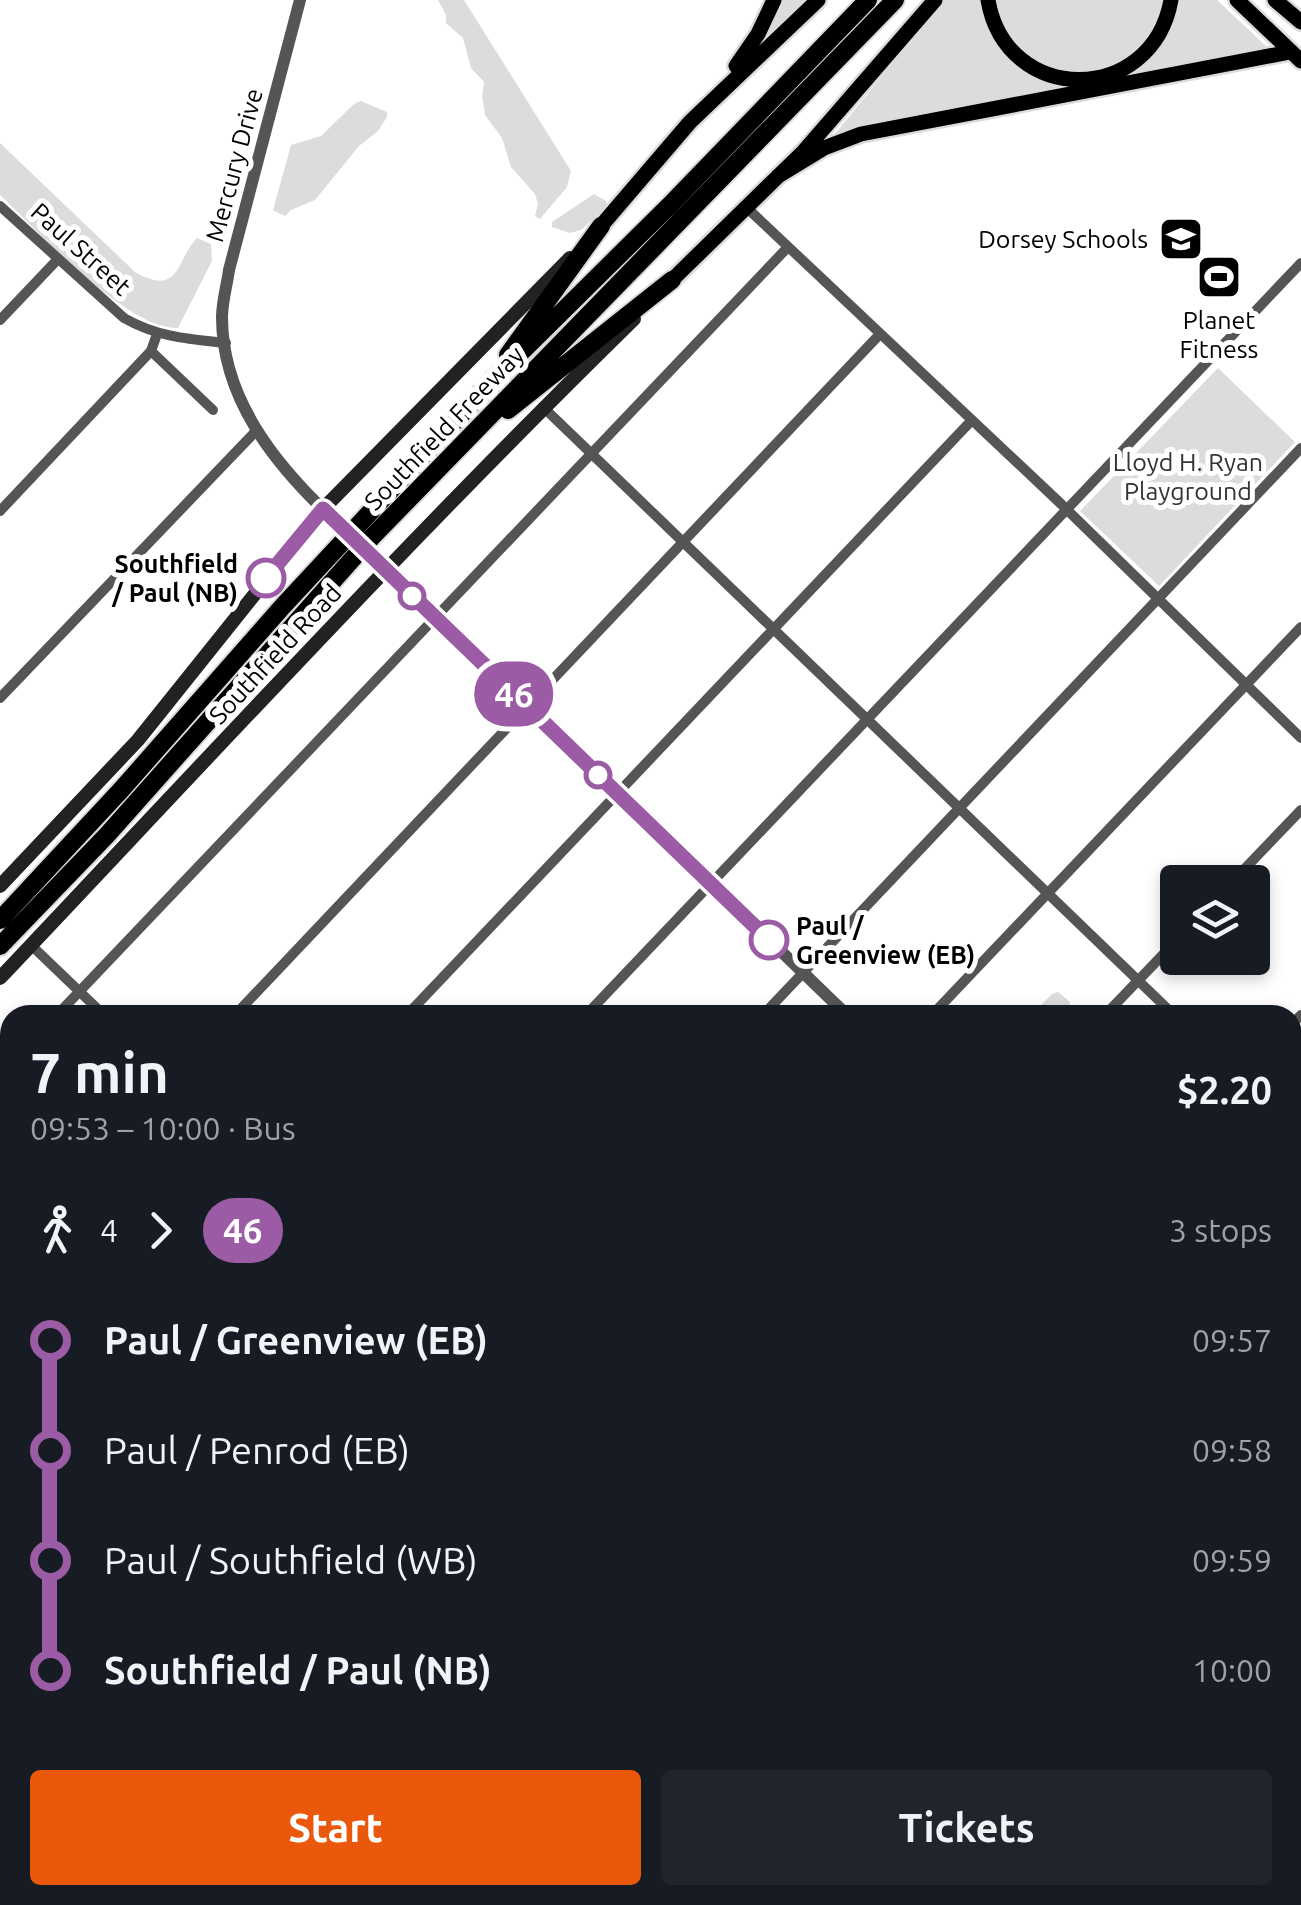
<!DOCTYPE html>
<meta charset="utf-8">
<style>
body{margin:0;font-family:Ubuntu,sans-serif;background:#20242c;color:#f1f3f6;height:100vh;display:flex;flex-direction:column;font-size:38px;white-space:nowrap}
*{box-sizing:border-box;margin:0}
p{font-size:32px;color:#9ea1a6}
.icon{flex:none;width:55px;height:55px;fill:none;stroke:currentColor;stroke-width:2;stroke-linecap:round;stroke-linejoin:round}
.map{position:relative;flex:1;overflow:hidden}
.sheet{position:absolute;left:0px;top:1005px;width:1302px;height:900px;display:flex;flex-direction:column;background:#171b24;border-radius:30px 30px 0 0;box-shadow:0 5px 15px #0003}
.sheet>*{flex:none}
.badge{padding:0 20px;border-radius:32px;font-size:35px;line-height:65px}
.controls{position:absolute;left:1160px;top:865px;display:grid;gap:20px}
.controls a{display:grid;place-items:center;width:110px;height:110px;border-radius:10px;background:#171b24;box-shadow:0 5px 15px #0003;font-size:50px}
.map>.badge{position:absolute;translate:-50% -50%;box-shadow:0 0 0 5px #fff}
.legs{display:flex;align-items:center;gap:15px;height:110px;padding:0 30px;font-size:32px}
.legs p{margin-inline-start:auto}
.overview{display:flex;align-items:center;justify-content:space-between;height:170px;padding:0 30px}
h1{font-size:55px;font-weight:700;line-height:75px}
.button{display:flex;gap:20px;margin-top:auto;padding:20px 30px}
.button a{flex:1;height:115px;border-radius:10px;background:#ea580c;color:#fff;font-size:40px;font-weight:700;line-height:115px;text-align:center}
.button a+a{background:#20242c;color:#f1f3f6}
ul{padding:0 30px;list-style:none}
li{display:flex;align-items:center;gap:35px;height:110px;font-size:38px}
li i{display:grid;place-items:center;width:15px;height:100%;margin:0 12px;background:currentColor}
li i::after{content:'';width:25px;height:25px;margin:-12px;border:8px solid;border-radius:50%;background:#171b24}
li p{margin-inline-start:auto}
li:first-child i{background:linear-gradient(#0000 50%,currentColor 0)}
li:last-child i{background:linear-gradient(currentColor 50%,#0000 0)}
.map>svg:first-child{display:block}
.green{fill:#dcdcdc}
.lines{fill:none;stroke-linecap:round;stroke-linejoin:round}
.primary-casing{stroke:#dbdbdb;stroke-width:20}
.motorway-casing{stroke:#dbdbdb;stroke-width:22}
.minor{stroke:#555;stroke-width:10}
.tertiary{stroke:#555;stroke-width:12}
.secondary{stroke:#222;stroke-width:14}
.primary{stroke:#000;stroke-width:15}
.motorway{stroke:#000;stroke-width:18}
.tertiary-bridge{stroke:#555;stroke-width:12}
.line-1-casing{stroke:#fff;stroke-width:22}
.line-1{stroke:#9b5ba5;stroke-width:15}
.stop-1-dot{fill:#fff;stroke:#9b5ba5;stroke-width:5}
.labels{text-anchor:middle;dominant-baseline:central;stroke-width:10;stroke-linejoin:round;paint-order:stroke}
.street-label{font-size:25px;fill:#000;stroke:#fff}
.poi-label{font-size:25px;fill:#000;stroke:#fff;text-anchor:end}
.park-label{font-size:25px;fill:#333;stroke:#fff}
.stop-label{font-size:25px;font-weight:bold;fill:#000;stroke:#fff;text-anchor:end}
</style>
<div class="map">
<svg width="1301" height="1905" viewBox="0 0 1301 1905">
<rect width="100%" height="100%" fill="#fff"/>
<path class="green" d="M438,0H464L571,171L567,187L540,219L535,216L538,204L535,194L511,167L502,138L485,115L482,96L484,82L471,68L463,38L446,23V15Z
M776,0H808L757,48Z
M944,0H982L993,34L1042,77L1126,72L1174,0H1217L1268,48L1181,64L1140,78L834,135Z
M994,0H1163C1159,11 1156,27 1150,37C1121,83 1045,84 1013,43C1004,31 1000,14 994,0Z
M361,101L387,112V117L378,131L359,146L315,200L291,210L285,216L273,210L291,145L321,136L354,104Z
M0,143L135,272C181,298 176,259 197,238L211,244L212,261L178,328C127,330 37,230 0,195Z
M594,194L606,201L607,206L581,230L570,233L552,227V222Z
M1218,368L1295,442L1159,586L1080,511Z
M1058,992L1070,1002L1069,1011L1074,1015H1047L1039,1007L1052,994Z"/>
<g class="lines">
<defs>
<path id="primary" d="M988,0C1006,106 1152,106 1171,0
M1237,0L1301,61
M1275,0L1301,22
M736,66L758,34L774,0
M778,176L824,148L861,134L1290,52
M601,226L690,122L818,0
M672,280L804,151L935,0"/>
<path id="motorway" d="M508,355L601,226
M508,410L672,280
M0,920L121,790L283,606L494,379L670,205L868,0
M0,946L107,835L371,538L895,0"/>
</defs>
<use href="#primary" class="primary-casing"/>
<use href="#motorway" class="motorway-casing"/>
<path class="minor" d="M0,206L124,318C157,337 188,339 226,343
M746,207L1059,502L1301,738
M0,320L58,259
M151,351L213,410
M543,407L1174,1015
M0,511L151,351L157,334
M0,698L256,431
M1232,882L1301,810
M31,945L104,1015
M57,1015L788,247
M235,1015L880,334
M407,1015L972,420
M586,1015L1301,263
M763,1015L1301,448
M932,1015L1301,627
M1105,1015L1178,939
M1292,1024L1301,1015
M0,1076L10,1065
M1292,1129L1301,1137
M1292,1209L1301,1201
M0,1262L10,1252
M1292,1395L1301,1386
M0,1444L10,1434
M1292,1577L1301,1568
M0,1632L10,1622
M1292,1760L1301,1751
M0,1818L10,1808
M1015,1895L1025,1905
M86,1905L96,1895
M256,1905L265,1895
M448,1905L458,1895
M629,1905L638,1895
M805,1905L815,1895
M981,1905L991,1895
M1155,1905L1164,1895"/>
<path class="tertiary" d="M300,0L229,270C227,285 222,302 222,317C222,398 274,463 330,516
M381,565L847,1015
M1292,1444L1301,1452"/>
<path class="secondary" d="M0,886L138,740L323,509L570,258
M0,978C210,756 416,532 634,319
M0,1635L10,1645
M268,1895L278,1905"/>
<use href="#primary" class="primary"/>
<use href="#motorway" class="motorway"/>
<path class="tertiary-bridge" d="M332,518L378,562"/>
</g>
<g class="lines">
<defs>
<path id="line-1" d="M266,578L323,509L769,940"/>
</defs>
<use href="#line-1" class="line-1-casing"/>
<use href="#line-1" class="line-1"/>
</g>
<defs>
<symbol id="university-square" viewBox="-11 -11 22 22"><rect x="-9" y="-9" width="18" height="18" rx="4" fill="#000" stroke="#fff"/><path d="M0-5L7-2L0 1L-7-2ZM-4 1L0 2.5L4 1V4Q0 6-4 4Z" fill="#fff"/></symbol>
<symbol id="stadium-square" viewBox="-11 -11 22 22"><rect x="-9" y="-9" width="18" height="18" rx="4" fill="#000" stroke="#fff"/><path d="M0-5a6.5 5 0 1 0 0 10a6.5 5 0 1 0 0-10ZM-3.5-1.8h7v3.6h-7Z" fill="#fff"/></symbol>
</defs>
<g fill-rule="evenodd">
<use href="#university-square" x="1156" y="214" width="50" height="50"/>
<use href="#stadium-square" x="1194" y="252" width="50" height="50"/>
</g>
<g class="stop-1-dot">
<circle cx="266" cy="578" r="18"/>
<circle cx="412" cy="596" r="12"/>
<circle cx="598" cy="775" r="12"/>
<circle cx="769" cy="940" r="18"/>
</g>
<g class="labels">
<g class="street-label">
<text transform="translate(234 165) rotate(-75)">Mercury Drive</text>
<text transform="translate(81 249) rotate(42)">Paul Street</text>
<text transform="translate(444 428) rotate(-46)">Southfield Freeway</text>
<text transform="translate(275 654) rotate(-47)">Southfield Road</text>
</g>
<g class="poi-label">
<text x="1148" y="239">Dorsey Schools</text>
<text x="1219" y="320" text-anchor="middle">Planet<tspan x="1219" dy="29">Fitness</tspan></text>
</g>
<g class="park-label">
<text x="1188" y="462">Lloyd H. Ryan<tspan x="1188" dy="29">Playground</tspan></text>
</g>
<g class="stop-label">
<text x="238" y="564">Southfield<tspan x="238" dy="29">/ Paul (NB)</tspan></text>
<text x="796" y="926" text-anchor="start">Paul /<tspan x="796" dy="29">Greenview (EB)</tspan></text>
</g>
</g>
</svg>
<div class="controls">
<a><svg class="icon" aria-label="layers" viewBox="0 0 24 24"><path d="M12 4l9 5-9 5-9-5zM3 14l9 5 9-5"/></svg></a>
</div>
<b class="badge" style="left:514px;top:694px;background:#9b5ba5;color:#fff">46</b>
<section class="sheet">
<div class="overview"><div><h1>7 min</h1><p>09:53 – 10:00 · Bus</p></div><b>$2.20</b></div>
<div class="legs"><svg class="icon" aria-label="walk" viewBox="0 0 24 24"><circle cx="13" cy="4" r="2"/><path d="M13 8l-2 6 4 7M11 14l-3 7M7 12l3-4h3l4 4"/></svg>4<svg class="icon" aria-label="forward" viewBox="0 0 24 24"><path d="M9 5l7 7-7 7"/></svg><b class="badge" style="background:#9b5ba5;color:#fff">46</b><p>3 stops</p></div>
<ul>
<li><i style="color:#9b5ba5"></i><b>Paul / Greenview (EB)</b><p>09:57</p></li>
<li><i style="color:#9b5ba5"></i><span>Paul / Penrod (EB)</span><p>09:58</p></li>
<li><i style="color:#9b5ba5"></i><span>Paul / Southfield (WB)</span><p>09:59</p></li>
<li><i style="color:#9b5ba5"></i><b>Southfield / Paul (NB)</b><p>10:00</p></li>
</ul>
<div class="button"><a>Start</a><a>Tickets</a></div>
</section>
</div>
